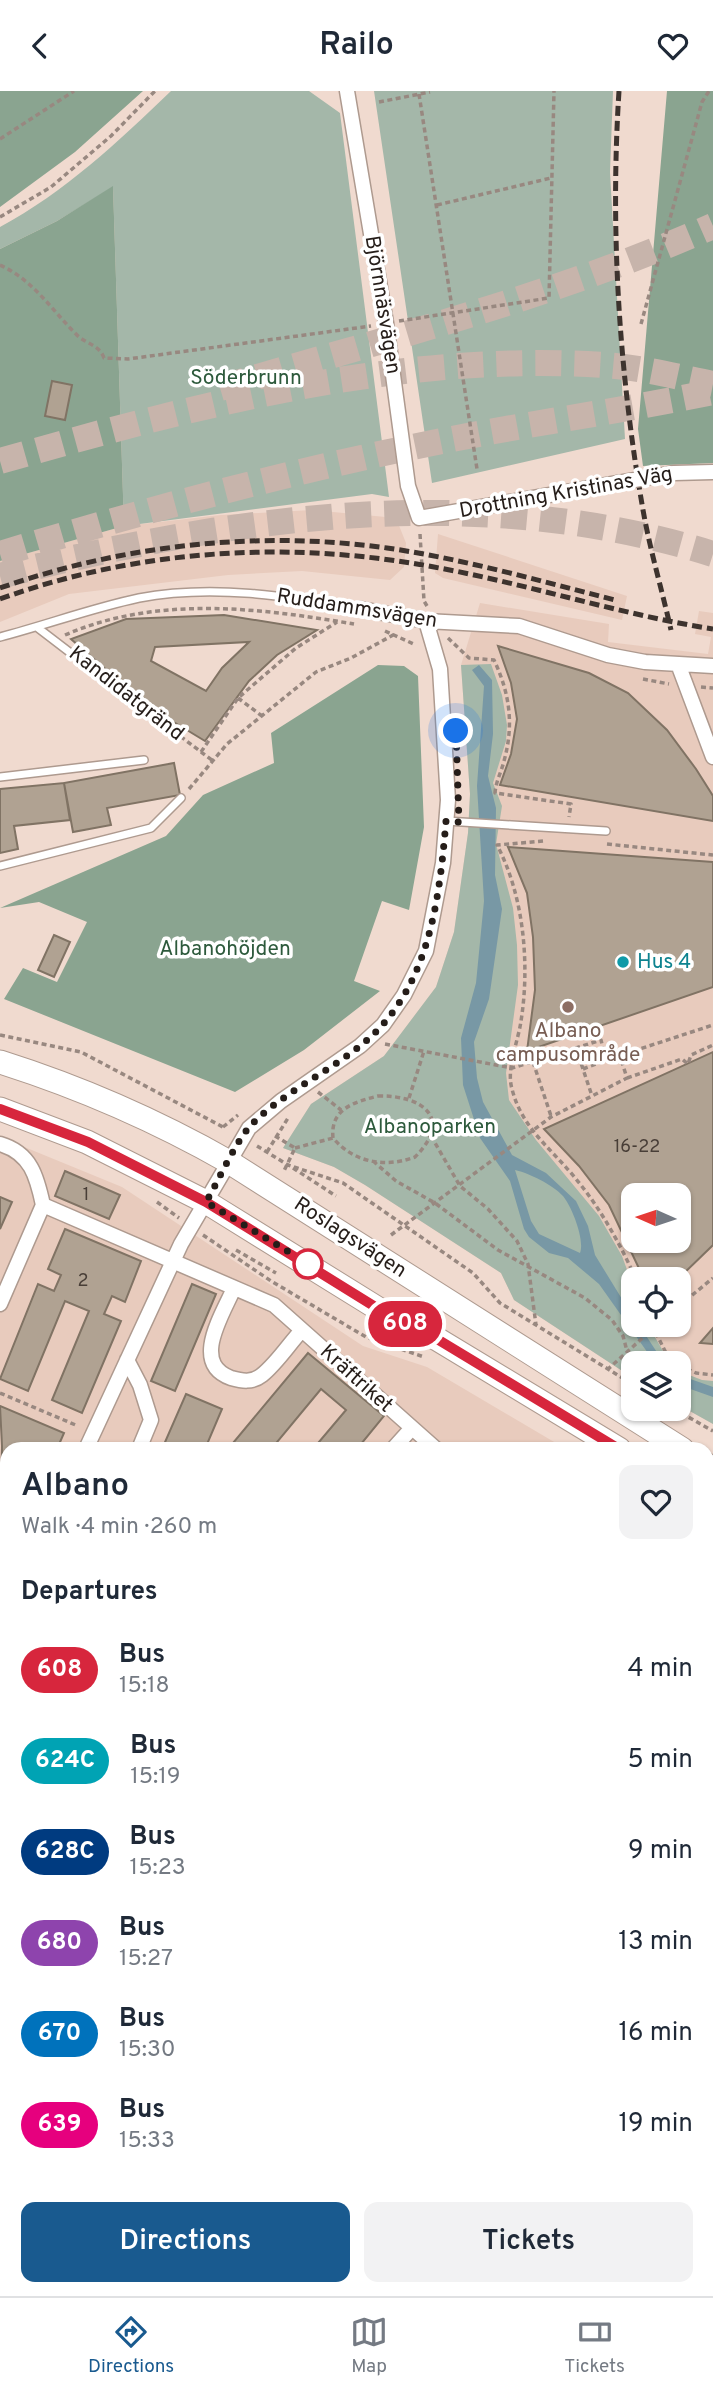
<!DOCTYPE html>
<meta charset="utf-8">
<style>
body{margin:0;font-family:Overpass,sans-serif;background:#f2f2f3;color:#1f2937;height:100vh;display:flex;flex-direction:column;font-size:26px;white-space:nowrap}
*{box-sizing:border-box;margin:0}
p{font-size:23px;color:#747a83}
.icon{flex:none;width:38px;height:38px;fill:none;stroke:currentColor;stroke-width:2;stroke-linecap:round;stroke-linejoin:round}
.map{position:relative;flex:1;overflow:hidden}
.sheet{position:absolute;left:0px;top:1351px;width:714px;height:854px;display:flex;flex-direction:column;background:#fff;border-radius:21px 21px 0 0;box-shadow:0 2px 5px #0004}
.sheet>*{flex:none}
.badge{padding:0 14px;border-radius:23px;font-size:24px;line-height:46px}
.needle{width:46px;rotate:273deg}
.tools{position:absolute;left:621px;top:1092px;display:grid;gap:14px}
.tools a{display:grid;place-items:center;width:70px;height:70px;border-radius:14px;background:#fff;box-shadow:0 2px 5px #0004;font-size:35px}
.you{position:absolute;width:35px;height:35px;margin:-18px;border:5px solid #fff;border-radius:50%;background:#1a73e8;box-shadow:0 0 0 10px #1a73e833}
.map>.badge{position:absolute;translate:-50% -50%;box-shadow:0 0 0 4px #fff}
h2{padding:0 21px;font-size:26px;line-height:63px}
.round{display:grid;place-items:center;flex:none;width:74px;height:74px;border-radius:14px;background:#f2f2f3}
.headline{display:flex;align-items:center;justify-content:space-between;height:119px;padding:0 21px}
h1{font-size:33px;font-weight:600;line-height:52px}
.action{display:flex;gap:14px;margin-top:auto;padding:14px 21px}
.action a{flex:1;height:80px;border-radius:14px;background:#195a8f;color:#fff;font-size:28px;font-weight:600;line-height:80px;text-align:center}
.action a+a{background:#f2f2f3;color:#1f2937}
ul{padding:0;list-style:none}
li{display:flex;align-items:center;gap:21px;height:91px;padding:0 21px}
li div{flex:1}
li b{display:block;font-size:26px}
li em{font-style:normal}
li .badge{min-width:77px;font-weight:700;text-align:center}
header{display:flex;justify-content:space-between;align-items:center;height:91px;padding:0 21px;background:#fff;font-size:32px;font-weight:600}
.tabs{display:flex;justify-content:space-around;align-items:center;height:98px;border-top:2px solid #e0e1e3;background:#fff;font-size:19px;color:#747a83}
.tabs a{display:grid;justify-items:center;gap:4px}
.tabs .selected{color:#195a8f}
.map>svg:first-child{display:block}
.built{fill:#e8cbbd;fill-rule:evenodd}
.green{fill:#a4b7a9}
.forest{fill:#8aa490}
.water{fill:#7898a5;fill-rule:evenodd}
.building{fill:#b0a292;stroke:#807364;stroke-width:2;fill-rule:evenodd}
.lines{fill:none;stroke-linecap:round;stroke-linejoin:round}
.highway-tunnel{stroke:#c7b4ab;stroke-width:26;stroke-dasharray:26 13;stroke-linecap:butt}
.lane-casing{stroke:#ae9a8f;stroke-width:10}
.street-casing{stroke:#ae9a8f;stroke-width:17}
.primary-casing{stroke:#ae9a8f;stroke-width:25}
.path{stroke:#988880;stroke-width:3.5;stroke-dasharray:5 3.5;stroke-linecap:butt}
.lane{stroke:#fff;stroke-width:7}
.street{stroke:#fff;stroke-width:14}
.primary{stroke:#fff;stroke-width:23}
.rail{stroke:#3d332e;stroke-width:5;stroke-dasharray:10 5;stroke-linecap:butt}
.street-bridge-casing{stroke:#ae9a8f;stroke-width:17;stroke-linecap:butt}
.street-bridge{stroke:#fff;stroke-width:14}
.line-casing{stroke:#fff;stroke-width:16}
.line{stroke:#d7263d;stroke-width:10}
.walk{stroke:#251d19;stroke-width:7;stroke-dasharray:0 12.6}
.culture-dot{fill:#0f9aa8;stroke:#fff;stroke-width:2.5}
.education-dot{fill:#8d6e63;stroke:#fff;stroke-width:2.5}
.stop-dot{fill:#fff;stroke:#d7263d;stroke-width:3.5}
.labels{text-anchor:middle;dominant-baseline:central;stroke-width:7;stroke-linejoin:round;paint-order:stroke}
.number-label{font-size:18px;fill:#483e37}
.street-label{font-size:21px;fill:#251d19;stroke:#fff}
.park-label{font-size:21px;fill:#2d5a3c;stroke:#fff}
.culture-label{font-size:21px;fill:#0d838f;stroke:#fff;text-anchor:start}
.education-label{font-size:21px;fill:#785e54;stroke:#fff}
</style>
<header><svg class="icon" aria-label="back" viewBox="0 0 24 24"><path d="M15 5l-7 7 7 7"/></svg>Railo<svg class="icon" aria-label="heart" viewBox="0 0 24 24"><path d="M12 20l-8-8c-3-5 5-10 8-4 3-6 11-1 8 4z"/></svg></header>
<div class="map">
<svg width="713" height="2205" viewBox="0 0 713 2205">
<rect width="100%" height="100%" fill="#f0dacf"/>
<path class="built" d="M312,419L396,427L406,452L404,476L390,489L302,480L228,484L69,503L0,531V470L124,435L221,424Z
M438,443L627,505L622,529L443,487L435,482Z
M480,512L609,533L608,551L708,563L711,546L695,543L699,520L713,522V1333L679,1314V1272H634L633,1287L514,1209L501,1182L365,1094L334,1076L283,1057L311,1013L384,965L436,896L454,841L468,742L470,703L461,574ZM634,1104H679V1150H634ZM634,1188H679V1234H634Z
M0,1046L122,1096L363,1255L427,1276L566,1358H7V1738L0,1737Z"/>
<path class="green" d="M171,0H309L340,22L389,406L372,403L124,435L113,96L57,130L0,158V136C65,101 118,51 171,0Z
M374,0H613L610,81L625,348L432,392Z
M491,573L502,604L507,634L506,650L493,692L502,715L496,753L513,817L517,854L518,894L506,982L509,1009L536,1049L599,1125L622,1165L633,1195L634,1234H648L670,1272H634L633,1287L514,1209L501,1182L365,1094L334,1076L283,1057L311,1013L384,965L436,896L454,841L468,742L470,703L461,574Z
M679,1280L702,1289L713,1290V1333L679,1314Z
M0,1737L7,1738V1893L0,1894Z"/>
<path class="forest" d="M0,0H143L75,61L0,116Z
M667,0H713V372L643,375L638,338Z
M113,95L124,435L0,470V158L57,130Z
M378,574L404,575L418,585L424,736L409,819L382,810L354,890L380,900L304,959L235,1001L4,908L23,877L57,891L87,831L39,811L0,817L166,745L203,704L274,672L271,642Z"/>
<path class="water" d="M479,574L492,589L493,643L488,685L496,717L495,784L502,818L489,908L474,951L477,987L483,1011L512,1064L546,1082L576,1110L588,1135L595,1164L633,1226L634,1234H639L664,1272H655L599,1193L568,1167L549,1162L529,1146L524,1138L510,1090L480,1047L463,994L461,947L476,892L484,810L477,695L484,595L472,579ZM515,1079C529,1082 553,1094 563,1105C572,1116 585,1149 580,1162L539,1143L531,1130Z
M679,1284L713,1296V1306L679,1294Z
M713,1544V2205H0V1894L7,1893V2198H707V1551Z"/>
<path class="building" d="M52,290L72,294L65,329L45,325Z
M224,524L317,539L277,564L249,590L205,650L149,616L71,548L126,528ZM249,551L222,577L206,600L151,570L155,556Z
M498,555L589,582L628,602L667,639L696,678L713,705V730L500,694L511,663L517,628L511,592Z
M174,672L180,704L107,717L111,734L73,741L64,692Z
M64,692L70,729L14,735L18,758L0,762V698Z
M508,756L713,771V896L527,960L535,899L533,846L527,802Z
M54,844L70,851L54,886L38,879Z
M713,961V1154L678,1188H644L609,1114L579,1075L544,1038ZM634,1104H679V1150H634Z
M65,1080L120,1104L109,1128L55,1105Z
M0,1106L12,1111L0,1138Z
M65,1138L141,1170L125,1211L112,1205L104,1223L121,1230L82,1322L52,1309L89,1220L65,1210L28,1300L0,1288L38,1193L54,1200L61,1184L48,1178Z
M192,1193L216,1203L175,1300L151,1290Z
M713,1237V1253L700,1252Z
M308,1262L384,1325L357,1358H313L346,1319L321,1298L277,1351L286,1358H228Z
M186,1303L222,1318L205,1358H162Z
M0,1315L64,1342L57,1358H7V1500L4,1508L7,1513L0,1530L2,1355Z
M0,1703H7L6,1728H0Z"/>
<g class="lines">
<path class="highway-tunnel" d="M220,297C385,248 555,205 713,135
M0,370C197,314 397,261 604,274C640,276 677,286 713,293
M0,463C149,418 299,378 452,348C539,331 626,319 713,301
M0,485C231,425 481,390 713,463"/>
<defs>
<path id="lane" d="M38,537L98,583
M0,546C46,534 92,517 139,507C212,493 288,505 361,518
M0,686L144,669
M446,730L606,740
M0,775L151,737L181,707"/>
<path id="street" d="M347,0L386,232L408,395L419,427L617,392
M674,382L713,381
M361,518L426,530L519,535L608,564L645,571L713,575
M678,573L713,666
M0,1053C31,1062 37,1086 43,1114
M234,1197C223,1223 190,1272 231,1287C242,1290 252,1292 262,1284C277,1272 289,1253 302,1239
M0,1213L43,1114L274,1214L436,1358
M127,1269L140,1294L151,1329L139,1358
M86,1358L181,1153L249,1037L281,1010L360,955L383,934L404,904L426,860L443,772L448,709L440,578L426,530
M393,1358L411,1338
M0,1550L7,1532
M0,1588L7,1592"/>
<path id="primary" d="M0,971C79,996 157,1030 229,1071L682,1358
M0,1018L87,1051L206,1111L398,1230L437,1248L619,1358
M707,1374L713,1377
M707,1410L713,1414"/>
</defs>
<use href="#lane" class="lane-casing"/>
<use href="#street" class="street-casing"/>
<use href="#primary" class="primary-casing"/>
<path class="path" d="M419,3L477,378
M379,11L430,1
M0,48L74,0
M437,114L551,87
M0,126L51,96L111,45L155,0
M0,174C33,189 51,218 76,243C85,253 99,253 104,267L128,268L371,235
M399,230L549,207L554,0
M641,233L702,11L709,0
M420,443L424,510L427,515
M385,540L416,554
M65,544C157,504 259,517 354,533
M448,547L469,567L494,569C510,603 514,634 504,670C501,682 496,690 495,702L571,713L569,726
M643,588L669,593
M106,589L213,670
M701,596L713,597
M238,607L262,625
M201,661L238,607L296,557L337,531
M189,698L227,653L316,581L351,567L395,543
M543,750L497,754C524,805 530,874 521,930C518,951 506,978 512,998C522,1038 552,1058 576,1088C601,1118 620,1153 636,1188
M607,753L713,764
M0,944L81,961L223,1036
M385,953L512,977L601,949L606,969L713,934
M576,957L592,1005
M533,971L551,1025
M583,978L606,969
M627,987L682,968L688,973L691,964L713,954
M318,1001L341,1019
M378,1005C422,1004 454,1027 415,1066C386,1077 354,1072 333,1047C330,1018 354,1011 378,1005Z
M409,1007L424,960
M223,1036L238,1024
M275,1045L295,1057L283,1082
M431,1045L460,1095L488,1118L517,1150L528,1173L536,1234
M257,1055L288,1074L343,1092L473,1182L500,1212L634,1294
M295,1057L333,1047
M267,1061L288,1027
M373,1070L396,1090L435,1112L498,1159L585,1207L612,1229L623,1245L627,1260
M293,1077L336,1105
M157,1111L179,1127
M203,1144L271,1190L366,1246L424,1266
M391,1144L551,1026L627,987L620,965
M236,1159L276,1182
M679,1215L713,1187
M652,1234L666,1262L677,1272
M679,1274L696,1282L713,1284
M607,1279L657,1234
M0,1302L78,1335
M674,1318L713,1340
M707,1452L713,1457
M707,1576L713,1581
M0,1614L7,1626
M707,1749L713,1754
M0,1871L7,1869
M677,2198L683,2205"/>
<use href="#lane" class="lane"/>
<use href="#street" class="street"/>
<use href="#primary" class="primary"/>
<path class="rail" d="M619,0C610,140 619,281 643,419C650,459 662,499 671,539
M0,497C123,454 258,439 387,457C464,468 540,490 615,509
M0,508C138,458 290,449 434,476C528,493 618,523 713,538"/>
<defs>
<path id="street-bridge" d="M617,392L674,382"/>
</defs>
<use href="#street-bridge" class="street-bridge-casing"/>
<use href="#street-bridge" class="street-bridge"/>
</g>
<g class="lines">
<defs>
<path id="line" d="M0,1018L88,1051L206,1111L398,1230L437,1248L619,1358"/>
</defs>
<use href="#line" class="line-casing"/>
<use href="#line" class="line"/>
<path class="walk" d="M308,1173L314,1176L206,1111C219,1089 235,1051 252,1033C283,1002 325,983 360,955C429,900 439,812 446,730L459,731L456,640"/>
</g>
<circle class="culture-dot" cx="623" cy="871" r="7"/>
<circle class="education-dot" cx="568" cy="916" r="7"/>
<circle class="stop-dot" cx="308" cy="1173" r="14"/>
<g class="labels">
<g class="number-label">
<text x="637" y="1056">16-22</text>
<text x="86" y="1104">1</text>
<text x="83" y="1190">2</text>
</g>
<g class="street-label">
<text transform="translate(382 214) rotate(81)">Björnnäsvägen</text>
<text transform="translate(566 402) rotate(-10)">Drottning Kristinas Väg</text>
<text transform="translate(357 518) rotate(9)">Ruddammsvägen</text>
<text transform="translate(126 603) rotate(38)">Kandidatgränd</text>
<text transform="translate(350 1147) rotate(33)">Roslagsvägen</text>
<text transform="translate(356 1288) rotate(42)">Kräftriket</text>
</g>
<g class="park-label">
<text x="246" y="287">Söderbrunn</text>
<text x="225" y="858">Albanohöjden</text>
<text x="430" y="1036">Albanoparken</text>
</g>
<g class="culture-label">
<text x="637" y="871">Hus 4</text>
</g>
<g class="education-label">
<text x="568" y="940">Albano<tspan x="568" dy="24">campusområde</tspan></text>
</g>
</g>
</svg>
<div class="tools">
<a><svg class="needle" viewBox="-14 -14 28 28"><path d="M0-13l5 13h-10z" fill="#e53935"/><path d="M0 13l5-13h-10z" fill="#747a83"/></svg></a>
<a><svg class="icon" aria-label="locate" viewBox="0 0 24 24"><circle cx="12" cy="12" r="6"/><path d="M12 2v4M12 18v4M2 12h4M18 12h4"/></svg></a>
<a><svg class="icon" aria-label="layers" viewBox="0 0 24 24"><path d="M12 4l9 5-9 5-9-5zM3 14l9 5 9-5"/></svg></a>
</div>
<div class="you" style="left:456px;top:640px"></div>
<b class="badge" style="left:405px;top:1233px;background:#d7263d;color:#fff">608</b>
<section class="sheet">
<div class="headline"><div><h1>Albano</h1><p>Walk · 4 min · 260 m</p></div><a class="round"><svg class="icon" aria-label="heart" viewBox="0 0 24 24"><path d="M12 20l-8-8c-3-5 5-10 8-4 3-6 11-1 8 4z"/></svg></a></div>
<h2>Departures</h2>
<ul>
<li><span class="badge" style="background:#d7263d;color:#fff">608</span><div><b>Bus</b><p>15:18</p></div><em>4 min</em></li>
<li><span class="badge" style="background:#00a3b4;color:#fff">624C</span><div><b>Bus</b><p>15:19</p></div><em>5 min</em></li>
<li><span class="badge" style="background:#003b80;color:#fff">628C</span><div><b>Bus</b><p>15:23</p></div><em>9 min</em></li>
<li><span class="badge" style="background:#8e44ad;color:#fff">680</span><div><b>Bus</b><p>15:27</p></div><em>13 min</em></li>
<li><span class="badge" style="background:#0072bc;color:#fff">670</span><div><b>Bus</b><p>15:30</p></div><em>16 min</em></li>
<li><span class="badge" style="background:#e6007e;color:#fff">639</span><div><b>Bus</b><p>15:33</p></div><em>19 min</em></li>
</ul>
<div class="action"><a>Directions</a><a>Tickets</a></div>
</section>
</div>
<nav class="tabs">
<a class="selected"><svg class="icon" aria-label="directions" viewBox="0 0 24 24"><path d="M12 3l9 9-9 9-9-9zM9 14v-3h6M13 9l2 2-2 2"/></svg>Directions</a>
<a><svg class="icon" aria-label="map" viewBox="0 0 24 24"><path d="M3 6l6-2 6 2 6-2v14l-6 2-6-2-6 2zM9 4v14M15 6v14"/></svg>Map</a>
<a><svg class="icon" aria-label="tickets" viewBox="0 0 24 24"><path d="M3 7h18v10H3zM15 7v10"/></svg>Tickets</a>
</nav>
